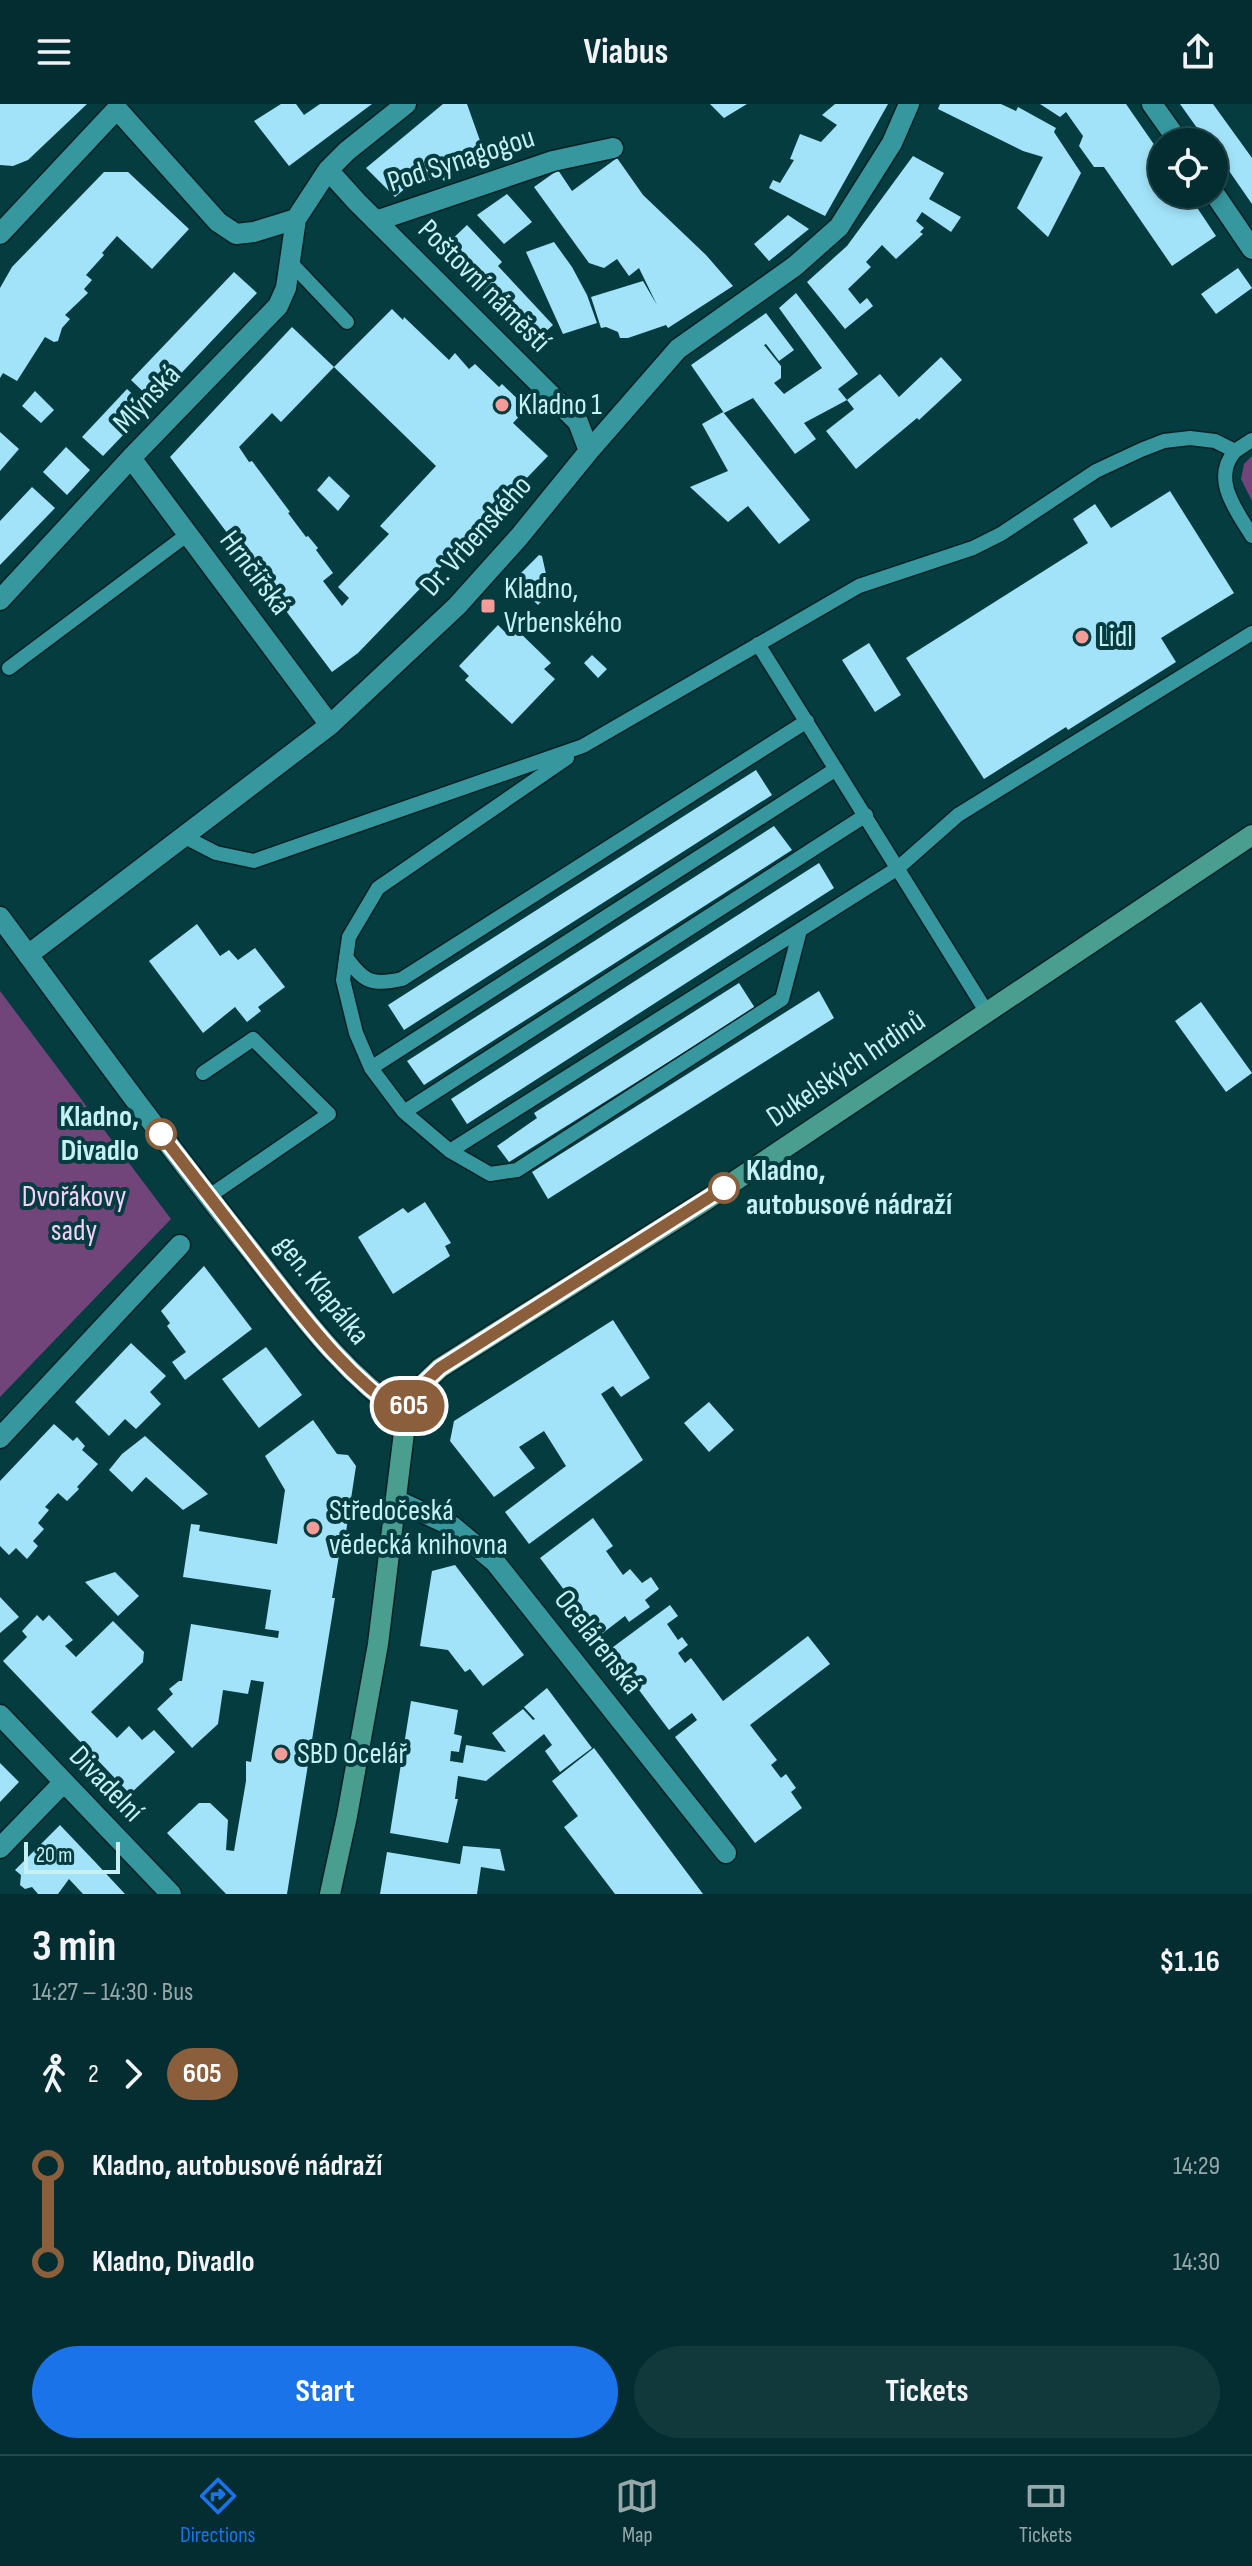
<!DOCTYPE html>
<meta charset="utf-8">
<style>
body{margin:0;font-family:"Sofia Sans Condensed",sans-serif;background:#11393c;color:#f1f3f6;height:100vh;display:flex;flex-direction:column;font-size:30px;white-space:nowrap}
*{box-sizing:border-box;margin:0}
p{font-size:26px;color:#97a8ab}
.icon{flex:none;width:44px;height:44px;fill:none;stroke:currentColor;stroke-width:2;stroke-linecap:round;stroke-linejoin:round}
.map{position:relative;height:1790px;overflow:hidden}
.details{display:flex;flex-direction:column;background:#032d30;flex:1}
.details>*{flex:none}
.badge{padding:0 16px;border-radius:26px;font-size:28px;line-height:52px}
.fabs{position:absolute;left:1148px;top:24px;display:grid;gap:16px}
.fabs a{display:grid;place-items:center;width:80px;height:80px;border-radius:50%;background:#032d30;box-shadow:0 4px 12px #0003,0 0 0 2px #24494c;font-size:40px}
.scale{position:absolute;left:24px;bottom:20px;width:96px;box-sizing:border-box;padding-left:8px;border:4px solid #c5f1f4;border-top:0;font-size:22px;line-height:28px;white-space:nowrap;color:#c5f1f4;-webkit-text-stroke:6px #043c40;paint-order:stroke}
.map>.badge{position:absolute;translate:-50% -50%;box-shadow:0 0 0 4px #fff}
.legs{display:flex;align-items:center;gap:12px;height:88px;padding:0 32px;font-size:26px}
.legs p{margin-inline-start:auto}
.overview{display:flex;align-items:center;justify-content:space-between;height:136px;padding:0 32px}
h1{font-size:44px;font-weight:700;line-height:60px}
.primary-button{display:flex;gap:16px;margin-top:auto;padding:16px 32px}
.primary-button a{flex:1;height:92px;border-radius:48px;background:#1a73e8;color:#fff;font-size:32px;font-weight:700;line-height:92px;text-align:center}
.primary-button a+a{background:#11393c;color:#f1f3f6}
ul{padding:0 32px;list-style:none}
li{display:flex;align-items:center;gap:28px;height:96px;font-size:30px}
li i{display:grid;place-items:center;width:12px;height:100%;margin:0 10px;background:currentColor}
li i::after{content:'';width:20px;height:20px;margin:-10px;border:6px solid;border-radius:50%;background:#032d30}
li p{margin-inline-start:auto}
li:first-child i{background:linear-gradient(#0000 50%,currentColor 0)}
li:last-child i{background:linear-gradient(currentColor 50%,#0000 0)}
header{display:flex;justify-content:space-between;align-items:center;height:104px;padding:0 32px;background:#032d30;font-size:36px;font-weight:700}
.dock{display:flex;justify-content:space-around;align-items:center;height:112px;border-top:2px solid #24494c;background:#032d30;font-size:22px;color:#97a8ab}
.dock a{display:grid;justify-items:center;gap:4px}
.dock .active{color:#1a73e8}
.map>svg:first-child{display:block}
.green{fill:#72457a}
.building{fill:#a3e3f9}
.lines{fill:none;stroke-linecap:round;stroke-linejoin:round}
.service-casing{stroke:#032123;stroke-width:17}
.minor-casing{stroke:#032123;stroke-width:23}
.tertiary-casing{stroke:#032123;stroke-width:23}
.secondary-casing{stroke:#032123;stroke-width:23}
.service{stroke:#36979e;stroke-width:14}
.minor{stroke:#36979e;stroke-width:20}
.tertiary{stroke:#36979e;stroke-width:20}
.secondary{stroke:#499e90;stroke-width:20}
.line-1-casing{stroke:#fff;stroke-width:18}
.line-1{stroke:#8b5e3c;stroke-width:12}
.poi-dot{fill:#f59b98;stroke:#043c40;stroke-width:3}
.stop-1-dot{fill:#fff;stroke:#8b5e3c;stroke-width:4}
.labels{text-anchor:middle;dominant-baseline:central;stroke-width:8;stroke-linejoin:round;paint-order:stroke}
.street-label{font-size:30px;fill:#c5f1f4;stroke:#043c40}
.poi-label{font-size:30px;fill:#c5f1f4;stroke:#043c40;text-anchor:start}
.stop-label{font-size:30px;font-weight:bold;fill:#c5f1f4;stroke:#043c40;text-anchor:end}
.park-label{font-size:30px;fill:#f4d0fa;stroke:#043c40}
</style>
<header><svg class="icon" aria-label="menu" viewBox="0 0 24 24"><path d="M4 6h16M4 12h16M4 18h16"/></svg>Viabus<svg class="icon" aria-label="share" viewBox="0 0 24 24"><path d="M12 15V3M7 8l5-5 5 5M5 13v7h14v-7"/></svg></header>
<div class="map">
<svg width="1252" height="1790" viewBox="0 0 1252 1790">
<rect width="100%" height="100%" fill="#043c40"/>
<path class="green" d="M1252,352V397L1241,375L1244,360Z
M0,887L171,1115L0,1293Z"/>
<path class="building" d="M0,0H87L28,56L13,62L0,61Z
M281,0H296L304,11L320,0H372L289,62L254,17Z
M443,0H467L483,45L444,77L437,69L426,79L420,72L395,93L366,64Z
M710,0H747L724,14Z
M835,0H888L825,112L769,84L773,76L780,79L794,56L790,55L800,30L821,38L837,21L822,11Z
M940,0H1001L1016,7L1018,3L1056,24L1054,28L1081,69L1048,133L1017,104L1043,53L1023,47L938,5Z
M1040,0H1126L1162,52V90H1188L1216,132L1172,162L1104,63H1094L1079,42L1083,32L1066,8L1060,13Z
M1180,0H1213L1252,54V100L1216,48H1214V38H1207Z
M913,52L944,69L929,95L961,113L951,128L922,108L916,117L924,124L920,128L923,130L896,155L882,141L866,158L871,163L848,185L860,200L867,194L873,202L845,225L807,178L847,142Z
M617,54L643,91L706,151L733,182L668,224L666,221L628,234H620L618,228L606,223L601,224L591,193L643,177L657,201L639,164L629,172L617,155L604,164L589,159L534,83L558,66L572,87Z
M104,68H128L189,125L152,165L117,132L102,149L104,151L86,171L92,176L84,185L88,189L65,211L70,215L62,224L58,237L54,238L45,233L17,277L3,269L0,274V184L12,163Z
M507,90L532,118L504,140L477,111Z
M788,111L809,125L769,157L754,140Z
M467,121L502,158L498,162L553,221L533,239L444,143Z
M554,138L572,163L587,191L597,219L563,230L526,148Z
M1238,164L1252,184L1216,210L1201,190Z
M234,168L257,189L154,298L131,276Z
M796,189L858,270L838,285L847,296L804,319L816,335L795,350L753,294L724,309L691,261L766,209L794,246L779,257L766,240L764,241L781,262V274L774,279L784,290L822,264L779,204Z
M392,205L403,216L404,213L449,256L455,249L469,265L475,260L499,283L502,280L527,304L513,319L548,352L358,549L332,568L170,353L292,223L334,263L281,318L272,309L239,343L249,358L252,357L290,408L288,409L306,433L308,432L318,444L316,446L333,469L323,477L342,502L349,494L338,483L389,430L380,422L436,362L334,263Z
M941,253L962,276L919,316L917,314L856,365L826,327L854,305L847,296L880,270L899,293Z
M127,285L148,305L103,352L82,333Z
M35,287L54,306L41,319L22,302Z
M723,308L810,416L779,440L748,402L728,418L690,383L728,367L702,320Z
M0,328L19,345L0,367Z
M66,343L90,366L67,391L43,368Z
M329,372L350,392L338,407L317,386Z
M32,383L55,404L0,461V417Z
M1170,387L1234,489L1161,534L1176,558L1068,626L1066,623L984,675L906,554L1088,439L1073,415L1095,400L1111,424Z
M539,451L542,452L550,488L538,501L513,477Z
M498,521L508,531L515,524L551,559L544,565L555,575L512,620L465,576L469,572L459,562Z
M869,539L901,591L875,608L842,556Z
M592,551L607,565L598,574L584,559Z
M756,666L772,691L404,926L388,901Z
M774,722L792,746L424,981L407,957Z
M819,759L834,784L467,1020L451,995Z
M197,820L220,852L229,846L238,856L255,844L285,883L258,903L261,907L247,918L235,903L203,929L149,857Z
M739,879L755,904L509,1058L497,1042L537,1014L534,1009Z
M819,887L834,914L548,1095L532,1068Z
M1201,898L1252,969L1226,988L1175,917Z
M425,1098L451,1139L445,1142L450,1152L393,1190L358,1133L403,1104L408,1109Z
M204,1162L252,1225L185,1276L172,1258L186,1248L167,1222L170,1219L161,1207Z
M613,1216L650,1274L621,1293L613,1282L601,1290L643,1356L529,1440L505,1408L566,1362L544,1327L519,1343L535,1364L494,1393L450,1337L454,1317Z
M131,1239L166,1272L150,1288L161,1300L136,1325L125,1315L109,1332L75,1298Z
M266,1243L302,1291L259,1324L222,1275Z
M709,1298L734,1326L709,1348L684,1319Z
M313,1316L337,1350L348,1351L356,1362L346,1428L343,1427L332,1494H335L287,1790H226L167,1729L199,1699H210L228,1716L226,1746L234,1747L246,1677V1657L251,1658L264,1578L251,1576L248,1590L223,1586L218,1620L192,1644L157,1605L173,1590L169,1585L179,1577H182L191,1520L278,1534L279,1527L265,1525L271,1486L183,1473L191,1420L200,1421L199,1427L277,1440L285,1386L265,1352Z
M54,1320L73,1337L77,1333L85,1342L82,1346L98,1360L77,1383L79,1385L67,1397L58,1389L45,1403L49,1406L38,1419L44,1425L33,1437L38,1442L27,1455L16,1444L9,1451L0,1442V1377Z
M145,1332L208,1390L183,1406L146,1373L132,1388L109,1366L122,1350Z
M593,1414L613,1442L606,1447L623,1471L630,1465L642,1479L651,1473L659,1485L645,1496L650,1503L629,1518L625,1512L599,1532L540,1454Z
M455,1461L524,1551L483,1582L470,1565L465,1568L448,1546L420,1542L432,1467Z
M115,1468L139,1492L118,1512L85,1478Z
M0,1493L19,1513L0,1529Z
M670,1501L678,1512L667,1520L678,1536L682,1533L688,1541L678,1549L685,1559L691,1554L723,1597L808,1532L830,1560L750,1621L777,1656L771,1661L781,1674L786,1670L796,1684L791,1688L802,1704L755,1739L675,1633L697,1616L692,1609L669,1626L609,1546Z
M37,1511L43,1517L49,1511L73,1536L65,1542L76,1553L113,1517L144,1548L143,1558L91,1608L117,1634L129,1622L142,1636L154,1626L175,1648L130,1690L3,1557L27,1533L22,1527Z
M547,1584L592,1644L560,1668L545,1647L552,1641L544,1630L486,1677L458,1672L455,1695H458L448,1739L390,1729L411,1597L458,1606L454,1630L462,1632L459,1648L451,1647L450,1657L463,1659L466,1641L506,1648L492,1629L523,1605L533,1616L535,1615L524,1603Z
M594,1644L620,1679L703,1790H615L564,1723L578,1712L552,1677Z
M0,1659L19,1678L0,1698Z
M60,1721L97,1760L125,1790H83L69,1775L58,1790H38L32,1783L25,1785L20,1781L21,1771L15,1766Z
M463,1742L500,1745L505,1767L481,1763L477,1790H380L387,1748L460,1760Z"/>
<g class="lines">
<defs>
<path id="service" d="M290,158L347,218
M1235,347C1211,375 1236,406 1252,432
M758,540L986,907
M9,564L188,430
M567,654L378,784L349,833L343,876L356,929L371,964L404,1008L450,1047L490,1070L517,1066L782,895L800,826
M185,733L216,749L254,757L583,642L859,482L973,444L1001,430L1096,367L1141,346L1164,337L1190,334L1215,337L1235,347L1252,336
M346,853C364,878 372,882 402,875L807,617
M371,964L836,665
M203,969L253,935L329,1010L208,1093
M404,1008L866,711
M450,1047L898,764L958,711L1252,529"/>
<path id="minor" d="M1152,0L1179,38
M328,66L357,98L578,318L589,347
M1214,89L1252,145
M376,117L553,57L613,44
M0,130L117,5L218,118L236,130L254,128L296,115
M131,354L330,621
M0,496L131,354L278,202L286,184L296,115L328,66L347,47L406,0
M28,851L330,621L457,502L519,433L589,347L678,245L795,162L839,123L892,39L909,0
M0,1334L180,1141
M396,1396L452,1422L495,1458L726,1749
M0,1611L171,1790
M0,1744L63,1679"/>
<path id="tertiary" d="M0,813C82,924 163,1036 249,1144C298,1206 340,1267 406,1312"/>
<path id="secondary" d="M330,1790L347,1712L378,1540L406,1312L419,1284L440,1264L705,1097L1252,731"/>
</defs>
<use href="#service" class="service-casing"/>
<use href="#minor" class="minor-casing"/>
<use href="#tertiary" class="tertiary-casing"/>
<use href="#secondary" class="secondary-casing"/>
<use href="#service" class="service"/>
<use href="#minor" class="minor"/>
<use href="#tertiary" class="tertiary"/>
<use href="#secondary" class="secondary"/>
</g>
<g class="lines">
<defs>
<path id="line-1" d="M161,1030C196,1076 231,1121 266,1166C309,1221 348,1273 406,1312L419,1284L440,1264L724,1084"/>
</defs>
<use href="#line-1" class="line-1-casing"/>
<use href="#line-1" class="line-1"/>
</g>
<g class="poi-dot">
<circle cx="502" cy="301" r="8"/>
<rect x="480" y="494" width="16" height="16" rx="4"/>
<circle cx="1082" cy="533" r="8"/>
<circle cx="313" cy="1424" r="8"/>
<circle cx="281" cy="1650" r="8"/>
</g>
<g class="stop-1-dot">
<circle cx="161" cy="1030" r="14"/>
<circle cx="724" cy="1084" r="14"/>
</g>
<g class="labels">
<g class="street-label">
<text transform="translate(461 56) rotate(-18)">Pod Synagogou</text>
<text transform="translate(484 182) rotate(45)">Poštovní náměstí</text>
<text transform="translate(147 295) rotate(-46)">Mlýnská</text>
<text transform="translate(476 432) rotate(-48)">Dr. Vrbenského</text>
<text transform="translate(255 469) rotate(53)">Hrnčířská</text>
<text transform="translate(846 965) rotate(-34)">Dukelských hrdinů</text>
<text transform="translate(322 1186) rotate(51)">gen. Klapálka</text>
<text transform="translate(598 1538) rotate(52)">Ocelárenská</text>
<text transform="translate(106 1680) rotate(46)">Divadelní</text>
</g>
<g class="poi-label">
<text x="518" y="301">Kladno 1</text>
<text x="504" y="485">Kladno,<tspan x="504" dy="34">Vrbenského</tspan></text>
<text x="1098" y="533">Lidl</text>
<text x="329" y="1407">Středočeská<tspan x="329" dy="34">vědecká knihovna</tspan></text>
<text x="297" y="1650">SBD Ocelář</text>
</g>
<g class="stop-label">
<text x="139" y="1013">Kladno,<tspan x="139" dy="34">Divadlo</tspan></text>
<text x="746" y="1067" text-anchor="start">Kladno,<tspan x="746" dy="34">autobusové nádraží</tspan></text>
</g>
<g class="park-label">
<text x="74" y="1093">Dvořákovy<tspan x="74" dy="34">sady</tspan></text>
</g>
</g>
</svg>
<div class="fabs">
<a><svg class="icon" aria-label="locate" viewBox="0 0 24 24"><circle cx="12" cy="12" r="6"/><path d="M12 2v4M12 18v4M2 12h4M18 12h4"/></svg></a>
</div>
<div class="scale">20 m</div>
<b class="badge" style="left:409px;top:1302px;background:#8b5e3c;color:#fff">605</b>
</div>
<section class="details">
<div class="overview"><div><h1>3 min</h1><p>14:27 – 14:30 · Bus</p></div><b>$1.16</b></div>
<div class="legs"><svg class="icon" aria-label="walk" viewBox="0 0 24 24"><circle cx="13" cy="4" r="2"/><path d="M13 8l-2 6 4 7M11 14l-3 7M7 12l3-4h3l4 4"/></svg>2<svg class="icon" aria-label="forward" viewBox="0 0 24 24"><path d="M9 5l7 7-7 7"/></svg><b class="badge" style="background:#8b5e3c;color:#fff">605</b></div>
<ul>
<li><i style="color:#8b5e3c"></i><b>Kladno, autobusové nádraží</b><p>14:29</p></li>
<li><i style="color:#8b5e3c"></i><b>Kladno, Divadlo</b><p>14:30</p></li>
</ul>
<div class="primary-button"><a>Start</a><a>Tickets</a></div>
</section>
<nav class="dock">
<a class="active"><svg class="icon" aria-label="directions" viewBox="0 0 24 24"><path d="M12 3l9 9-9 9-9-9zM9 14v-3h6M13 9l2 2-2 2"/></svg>Directions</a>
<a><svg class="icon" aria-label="map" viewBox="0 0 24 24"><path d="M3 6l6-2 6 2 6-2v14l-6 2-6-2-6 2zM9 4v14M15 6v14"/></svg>Map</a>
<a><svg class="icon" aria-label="tickets" viewBox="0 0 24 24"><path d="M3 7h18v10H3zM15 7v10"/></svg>Tickets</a>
</nav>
